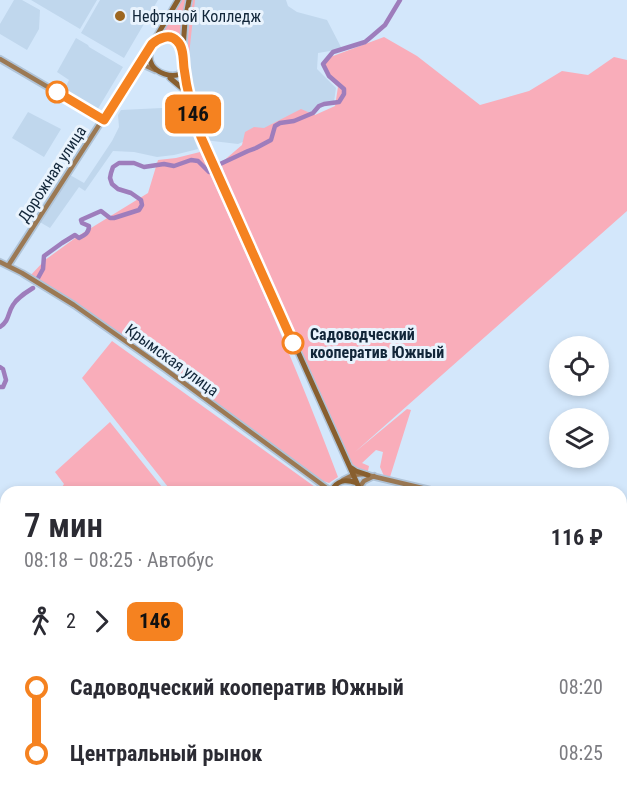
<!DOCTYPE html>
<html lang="ru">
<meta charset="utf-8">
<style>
body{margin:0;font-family:"Roboto Condensed",sans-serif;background:#f2f2f3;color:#2b2b33;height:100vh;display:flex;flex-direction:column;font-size:22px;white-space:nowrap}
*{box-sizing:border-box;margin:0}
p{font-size:20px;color:#7c7c81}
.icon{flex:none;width:33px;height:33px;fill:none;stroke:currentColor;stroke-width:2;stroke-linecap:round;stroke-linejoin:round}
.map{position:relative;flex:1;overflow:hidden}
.side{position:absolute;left:0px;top:486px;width:627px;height:314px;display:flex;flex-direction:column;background:#fff;border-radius:18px 18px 0 0;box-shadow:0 3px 9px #0003}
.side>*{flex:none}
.badge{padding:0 12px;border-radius:9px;font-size:21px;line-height:39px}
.fabs{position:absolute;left:549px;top:336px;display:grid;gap:12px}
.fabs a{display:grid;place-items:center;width:60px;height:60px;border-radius:50%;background:#fff;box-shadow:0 3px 9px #0003;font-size:30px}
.map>.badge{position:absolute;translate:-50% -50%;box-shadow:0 0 0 3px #fff}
.legs{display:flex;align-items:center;gap:9px;height:66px;padding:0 24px;font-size:20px}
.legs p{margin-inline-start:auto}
.head{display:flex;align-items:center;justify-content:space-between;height:102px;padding:0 24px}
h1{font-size:33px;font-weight:600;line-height:45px}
ul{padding:0 24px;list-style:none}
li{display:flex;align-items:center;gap:21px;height:66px;font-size:22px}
li i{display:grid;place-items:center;width:9px;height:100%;margin:0 8px;background:currentColor}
li i::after{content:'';width:15px;height:15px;margin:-8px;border:4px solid;border-radius:50%;background:#fff}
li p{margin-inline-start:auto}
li:first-child i{background:linear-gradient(#0000 50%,currentColor 0)}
li:last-child i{background:linear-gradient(currentColor 50%,#0000 0)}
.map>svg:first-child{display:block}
.built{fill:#c0d7ed}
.green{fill:#f9adba}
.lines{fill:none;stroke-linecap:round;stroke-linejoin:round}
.river{stroke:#9e7dbc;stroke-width:4.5}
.secondary-casing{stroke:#b0c4d8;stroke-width:8}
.primary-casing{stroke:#b0c4d8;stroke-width:8}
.secondary{stroke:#9b7954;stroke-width:4.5}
.primary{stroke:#885f2f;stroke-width:5}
.line-1-casing{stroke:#fff;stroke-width:14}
.line-1{stroke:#f58220;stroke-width:9}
.poi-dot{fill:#9d6721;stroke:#e9f3fd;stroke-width:2}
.stop-1-dot{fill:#fff;stroke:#f58220;stroke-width:3}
.labels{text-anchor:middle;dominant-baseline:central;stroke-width:6;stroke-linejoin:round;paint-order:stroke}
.poi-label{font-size:16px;fill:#122639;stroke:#e9f3fd;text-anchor:start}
.street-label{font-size:16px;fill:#122639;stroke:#e9f3fd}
.stop-label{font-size:16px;font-weight:bold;fill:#122639;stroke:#e9f3fd;text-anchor:start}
</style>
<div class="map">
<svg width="627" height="799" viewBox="0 0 627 799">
<rect width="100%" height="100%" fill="#d3e7fb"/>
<path class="built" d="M14,0H22L40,10L39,29L27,50L0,34V24Z
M31,0H97L80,29Z
M100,0H158L124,58L81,33Z
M192,0H286L288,6L297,12L327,20L342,49L318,53L317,69L336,88L334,102L238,144L204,140L195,115L188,80L186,40L190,7Z
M76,38L88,45L89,47L123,67L96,112L63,92L69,80L57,72Z
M182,107L198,149L174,155L157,157L134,152L113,151L85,191L79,187L50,228L38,221L70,175L84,183L112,141L119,127L118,115L121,110Z
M28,112L61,129L44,157L12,138Z"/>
<path class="green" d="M181,0H186L182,42C177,35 168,33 159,36Z
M193,0H195L189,55L191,77L201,123H205V135L204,136C188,87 183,51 193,0Z
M384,37L417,56L480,105L529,91L562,71L588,75L614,57L627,60V211L355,452L407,409L411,410L390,477L384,476L380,467L383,452L376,450L362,463L369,466L368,471L357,469L352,465L232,196L221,163L242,145L245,132L254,127L264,128L301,109L315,115L335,106L338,87C327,77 324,75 325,59Z
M200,152C249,259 297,367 338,477L329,483L323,481L130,341L29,277L45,260L78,236L148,193L158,160L176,158Z
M112,341L322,492H172L82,378Z
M110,422L166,492H59L64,484L55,472Z
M6,509V751L0,757V518Z
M6,780V794H459L462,799H0V786Z"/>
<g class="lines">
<path class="river" d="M218,165L248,151L256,148L271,140L275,126L280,123L294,121L313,113L319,106L324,104L339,102L344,94V89L329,76L323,64L333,52L365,42L371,37L385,25L400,0
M38,278L43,269L44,256L62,243L75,235L79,238C85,235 89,233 89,226L82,223L81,220L83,219L101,211L110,218H114L139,210L142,205L141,200L131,193L118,189L112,184L110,178L111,173L113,167L119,163H134L144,167L164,164L174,166L191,160L198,161L209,172L211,171
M0,327C10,320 7,314 13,305C17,298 25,293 33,288
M0,367L3,369L6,380L3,387H0"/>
<defs>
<path id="secondary" d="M0,59L104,120
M138,66L144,65L155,70
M0,262L22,273L74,305L165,369L332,492
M8,266L150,46
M343,480L353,475L363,474L439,492
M359,488L364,481L374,476
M621,534L627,536
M621,608L627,601"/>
<path id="primary" d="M152,44C178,23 187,53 180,74C171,78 157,73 152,65C148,59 150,50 152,44L178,0
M183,48L185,21L189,0
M183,58L189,102L205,145L361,492
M170,78L183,89L186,95
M350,467L356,471L368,475
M334,492V487C340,479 348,480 357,483
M496,794L499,799"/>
</defs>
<use href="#secondary" class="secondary-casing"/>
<use href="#primary" class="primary-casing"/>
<use href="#secondary" class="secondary"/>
<use href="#primary" class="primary"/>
</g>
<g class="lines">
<defs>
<path id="line-1" d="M57,92L104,120L152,44C159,38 170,33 177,41C184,47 183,60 184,68C187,92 193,114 201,137L293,343"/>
</defs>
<use href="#line-1" class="line-1-casing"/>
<use href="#line-1" class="line-1"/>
</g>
<circle class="poi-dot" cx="120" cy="16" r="6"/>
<g class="stop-1-dot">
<circle cx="57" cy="92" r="10"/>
<circle cx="293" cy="343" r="10"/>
</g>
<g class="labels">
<g class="poi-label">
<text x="132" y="16">Нефтяной Колледж</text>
</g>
<g class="street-label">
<text transform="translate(52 174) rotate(-57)">Дорожная улица</text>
<text transform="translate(172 360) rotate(36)">Крымская улица</text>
</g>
<g class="stop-label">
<text x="310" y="334">Садоводческий<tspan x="310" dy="18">кооператив Южный</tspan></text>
</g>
</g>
</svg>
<div class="fabs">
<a><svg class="icon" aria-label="locate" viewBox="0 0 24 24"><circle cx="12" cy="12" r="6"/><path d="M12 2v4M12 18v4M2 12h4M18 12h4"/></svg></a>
<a><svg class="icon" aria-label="layers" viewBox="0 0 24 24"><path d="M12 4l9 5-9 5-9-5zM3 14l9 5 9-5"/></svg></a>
</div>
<b class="badge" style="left:193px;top:114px;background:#f58220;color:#111">146</b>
<section class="side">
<div class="head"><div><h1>7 мин</h1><p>08:18 – 08:25 · Автобус</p></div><b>116 ₽</b></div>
<div class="legs"><svg class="icon" aria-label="walk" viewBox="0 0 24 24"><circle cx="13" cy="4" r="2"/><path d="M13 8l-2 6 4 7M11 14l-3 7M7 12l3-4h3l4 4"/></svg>2<svg class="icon" aria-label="forward" viewBox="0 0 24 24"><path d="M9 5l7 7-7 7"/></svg><b class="badge" style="background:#f58220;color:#111">146</b></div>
<ul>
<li><i style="color:#f58220"></i><b>Садоводческий кооператив Южный</b><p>08:20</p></li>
<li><i style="color:#f58220"></i><b>Центральный рынок</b><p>08:25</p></li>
</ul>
</section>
</div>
